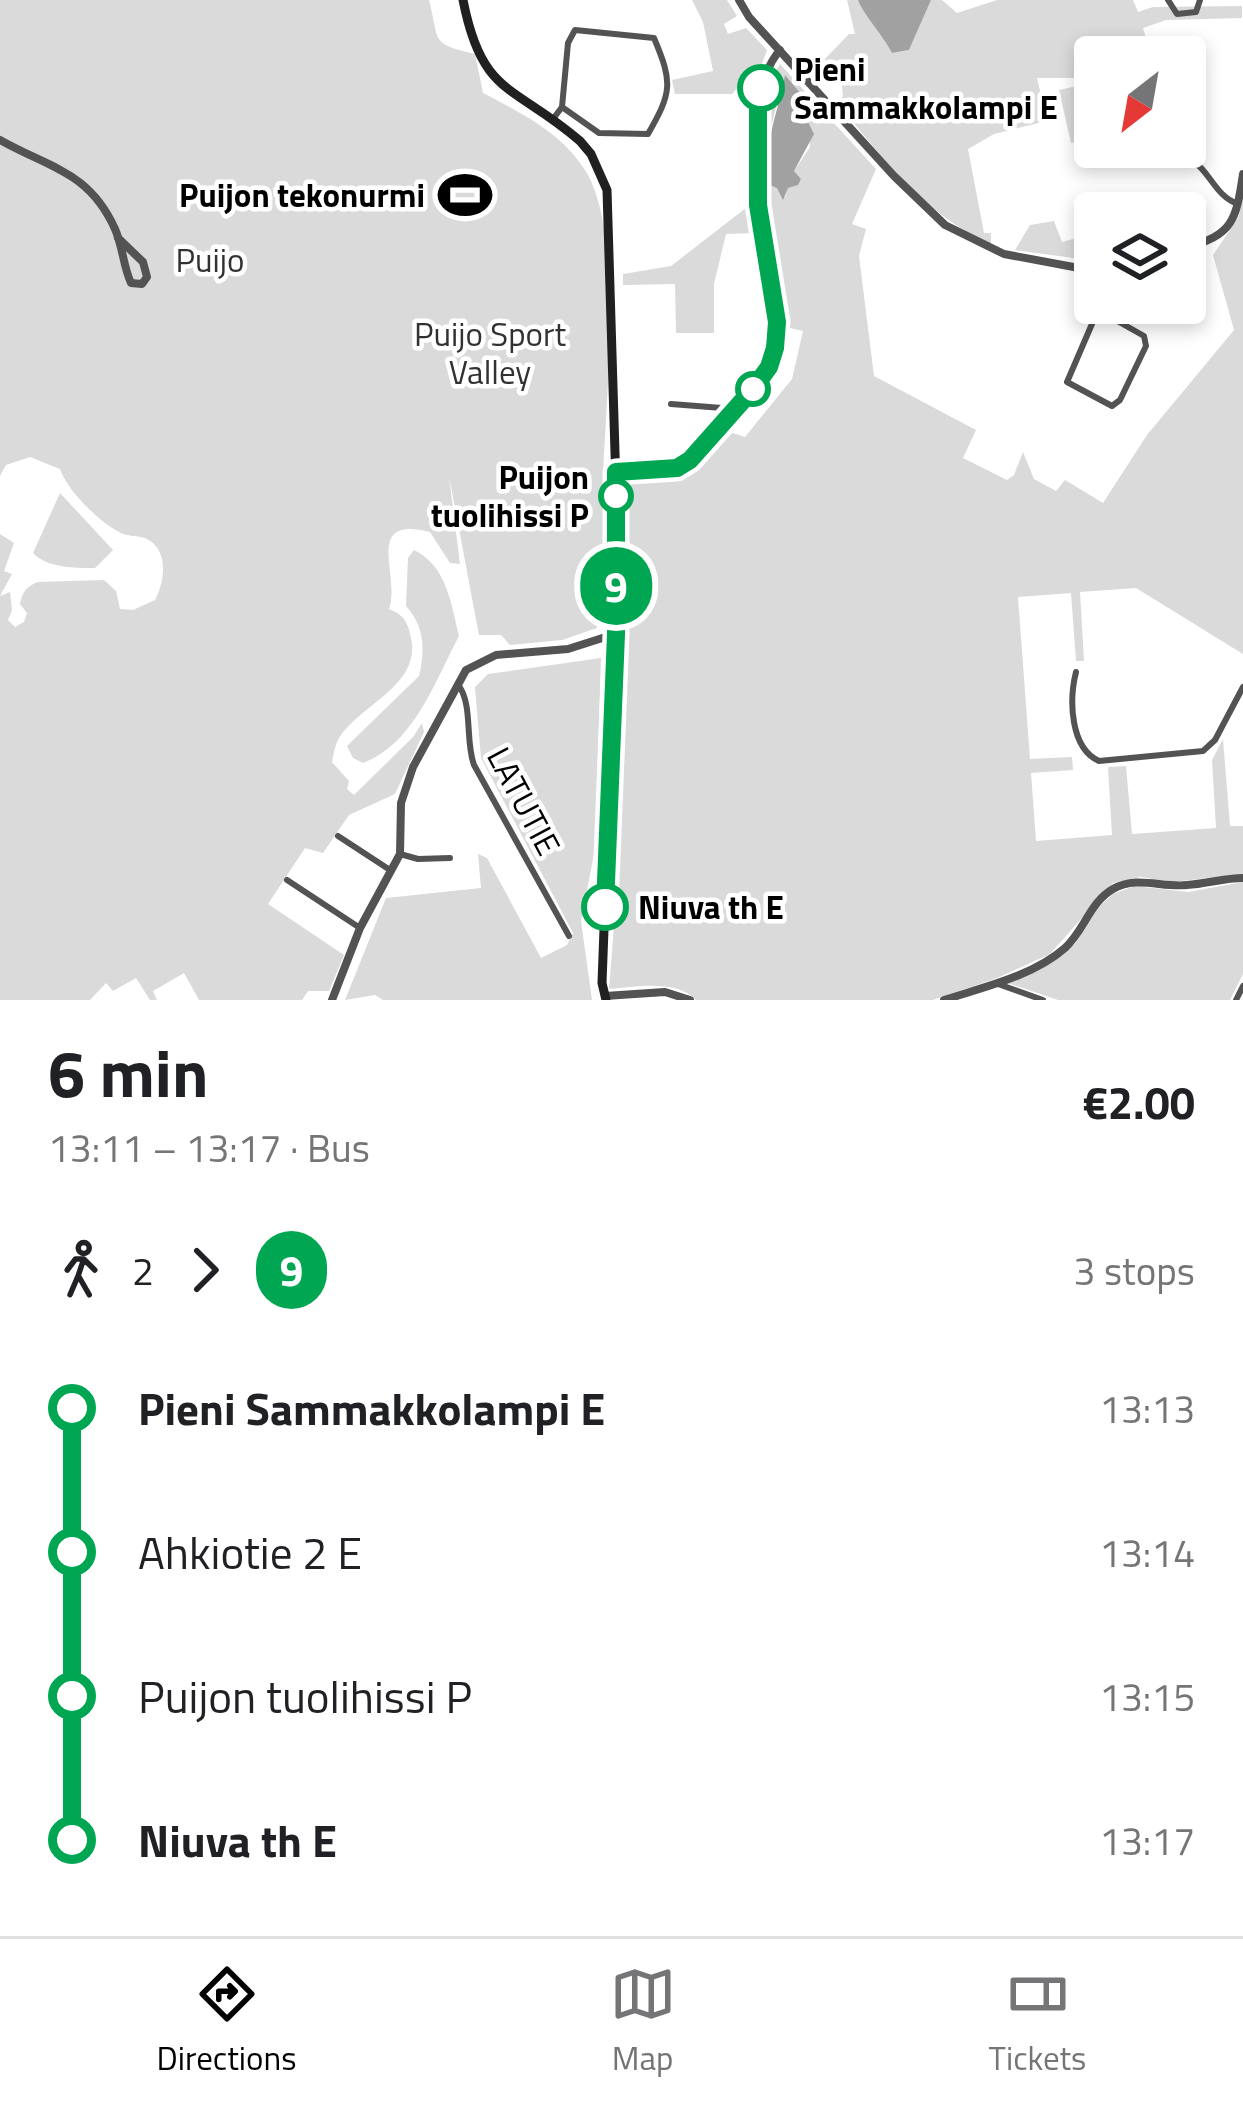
<!DOCTYPE html>
<meta charset="utf-8">
<style>
body{margin:0;font-family:"Titillium Web",sans-serif;background:#f6f6f6;color:#202124;height:100vh;display:flex;flex-direction:column;font-size:45px;white-space:nowrap}
*{box-sizing:border-box;margin:0}
p{font-size:39px;color:#757577}
.icon{flex:none;width:66px;height:66px;fill:none;stroke:currentColor;stroke-width:2;stroke-linecap:round;stroke-linejoin:round}
.map{position:relative;height:1000px;overflow:hidden}
.sheet{display:flex;flex-direction:column;background:#fff;flex:1}
.sheet>*{flex:none}
.badge{padding:0 24px;border-radius:39px;font-size:42px;line-height:78px}
.needle{width:78px;rotate:211deg}
.fabs{position:absolute;left:1074px;top:36px;display:grid;gap:24px}
.fabs a{display:grid;place-items:center;width:132px;height:132px;border-radius:12px;background:#fff;box-shadow:0 6px 18px #0003;font-size:60px}
.map>.badge{position:absolute;translate:-50% -50%;box-shadow:0 0 0 6px #fff}
.legs{display:flex;align-items:center;gap:18px;height:132px;padding:0 48px;font-size:39px}
.legs p{margin-inline-start:auto}
.summary{display:flex;align-items:center;justify-content:space-between;height:204px;padding:0 48px}
h1{font-size:66px;font-weight:700;line-height:90px}
ul{padding:0 48px;list-style:none}
li{display:flex;align-items:center;gap:42px;height:144px;font-size:45px}
li i{display:grid;place-items:center;width:18px;height:100%;margin:0 15px;background:currentColor}
li i::after{content:'';width:30px;height:30px;margin:-15px;border:9px solid;border-radius:50%;background:#fff}
li p{margin-inline-start:auto}
li:first-child i{background:linear-gradient(#0000 50%,currentColor 0)}
li:last-child i{background:linear-gradient(currentColor 50%,#0000 0)}
.tabs{display:flex;justify-content:space-around;align-items:center;height:168px;border-top:3px solid #e0e0e0;background:#fff;font-size:33px;color:#757577}
.tabs a{display:grid;justify-items:center;gap:6px}
.tabs .active{color:#000}
.map>svg:first-child{display:block}
.green{fill:#dadada;fill-rule:evenodd}
.water{fill:#a1a1a1}
.lines{fill:none;stroke-linecap:round;stroke-linejoin:round}
.minor{stroke:#535353;stroke-width:6}
.tertiary{stroke:#535353;stroke-width:8}
.secondary{stroke:#202020;stroke-width:9}
.line-1-casing{stroke:#fff;stroke-width:27}
.line-1{stroke:#00a651;stroke-width:18}
.stop-1-dot{fill:#fff;stroke:#00a651;stroke-width:6}
.labels{text-anchor:middle;dominant-baseline:central;stroke-width:9;stroke-linejoin:round;paint-order:stroke}
.stop-label{font-size:33px;font-weight:bold;fill:#000;stroke:#fff;text-anchor:start}
.poi-label{font-size:33px;font-weight:bold;fill:#000;stroke:#fff;text-anchor:end}
.park-label{font-size:33px;fill:#313131;stroke:#fff}
.street-label{font-size:33px;fill:#000;stroke:#fff}
</style>
<div class="map">
<svg width="1243" height="1000" viewBox="0 0 1243 1000">
<rect width="100%" height="100%" fill="#fff"/>
<path class="green" d="M0,0H429C440,42 429,43 475,54L483,93C521,113 561,132 585,170C625,233 605,404 603,480C602,507 610,537 607,564C604,585 599,606 597,628L562,640L510,645L501,635H479L449,476L460,564L450,563L430,532C362,515 401,576 389,609C404,615 408,622 411,638C421,684 364,703 341,735C335,743 334,753 332,762L349,781L347,789L354,795L413,737L422,723L424,732L395,794L349,815L323,853L305,848L268,904L344,955L329,991H308L302,1000H199L184,973L153,991L157,1000H150L136,978L113,991L106,983L90,1000H0V534L14,543L4,571L12,574L0,596L10,592L12,610L8,620L15,627L24,622L27,613L20,604C22,592 27,586 38,582L104,580L116,591L120,609L133,610L155,600C164,583 170,551 147,539C139,535 127,537 119,532C99,522 67,490 60,469L30,457L6,465L0,476Z
M692,0H727L737,16L724,24L728,34L746,28L767,50L757,77L749,74L732,94H675L672,80L713,71L703,22Z
M847,0H858C861,11 884,37 892,53L909,50L931,0H942L957,13L997,0H1133L1138,12L1153,7L1242,6V18L1166,20L1143,28L1147,42L1141,45L1145,57H1095V78H1037L1047,121L994,134L968,149L984,233H991V244C922,214 885,158 836,103L843,96L841,79L824,60L849,34H855Z
M780,64L876,169L852,224L866,229L859,256L874,376L976,430L963,458L1007,480L1014,475L1023,452L1034,479L1056,491L1065,480L1103,503L1147,435L1234,330L1213,255L1238,218L1243,199V654L1136,588L1080,592L1084,661H1076L1071,593L1018,597L1030,759L1072,757L1073,770L1031,773L1036,841L1112,835L1108,767L1126,766L1132,834L1216,828L1212,760L1223,739L1230,826H1243V874L1172,882L1140,877L1113,883L1050,954L997,978L933,1000H696C676,979 636,987 609,989L620,851L622,488L629,481C687,468 685,485 727,431L745,437L792,379L803,331L785,327C770,248 735,137 780,64ZM783,79L812,107L808,122L810,147L794,171L801,179L787,188L785,197L768,176L770,132Z
M1091,83L1095,138L1071,143L1059,90Z
M751,204L756,233L726,234L714,284V333H676L675,284L623,285V274L671,266Z
M1054,221L1062,242L1095,233V261L1015,250L1030,225Z
M60,493L113,550L95,568C75,568 47,568 33,553Z
M414,550C447,566 451,604 459,636C435,681 414,744 363,763L353,758L347,746L419,676C425,650 425,627 406,606L408,558Z
M601,658L595,849L581,921L592,1000H383L375,995L345,1000L386,898L481,888L478,854L487,858L541,958L567,945L573,933L481,758L475,687L488,674Z
M1243,882V974L1230,1000H1058L1008,983L1048,965L1075,944L1099,907L1113,894L1135,886L1188,892Z"/>
<path class="water" d="M858,0H931L909,50L892,53C884,37 861,11 858,0Z
M785,75L812,107L808,122L814,134L794,171L801,179L798,185L788,188L783,200L777,188L770,185C761,145 779,112 785,75Z"/>
<g class="lines">
<path class="minor" d="M1168,0L1177,14L1196,12L1200,0
M553,119L562,107L599,133L648,134C672,92 673,83 654,38L575,30L568,43L562,107
M1119,148C1139,151 1170,149 1188,158C1210,169 1214,196 1238,204
M1098,310L1144,336L1146,346L1120,400L1112,406L1067,382L1098,310L1102,303
M671,404L735,409
M1076,672C1069,700 1070,748 1099,761L1203,751L1215,740L1243,687
M459,686C473,706 465,741 474,765L569,936
M338,836L390,870
M400,854L418,859L450,858
M287,880L360,928
M998,984L1043,1000
M1236,1000L1243,986"/>
<path class="tertiary" d="M739,0L749,17L894,176L945,225L1004,254L1095,271
M0,140C49,168 89,171 115,229C123,247 123,266 131,283L142,284L147,277L143,262L118,238
M1185,248C1233,235 1236,221 1243,174
M615,472L677,468L690,461C716,435 766,385 774,350C781,323 773,294 768,267C759,209 739,98 780,50
M605,996L665,992L690,1000
M332,1000L360,928L400,854L401,803L413,767L466,670L496,655L568,649L615,634
M944,1000C984,987 1033,976 1065,948C1084,931 1090,902 1113,889C1137,875 1162,888 1187,885C1206,884 1224,878 1243,878"/>
<path class="secondary" d="M463,0C482,97 514,84 580,141L591,154L607,190L616,485L615,634L602,983L606,1000"/>
</g>
<g class="lines">
<defs>
<path id="line-1" d="M605,907L616,634V472L677,468L690,460L753,389L769,367L775,348L777,322L758,205V101L761,88"/>
</defs>
<use href="#line-1" class="line-1-casing"/>
<use href="#line-1" class="line-1"/>
</g>
<defs>
<symbol id="stadium-bare" viewBox="-9 -9 18 18"><path d="M0-5a6.5 5 0 1 0 0 10a6.5 5 0 1 0 0-10ZM-3.5-1.8h7v3.6h-7Z" fill="#000" stroke="#fff" stroke-width="2.5" paint-order="stroke"/></symbol>
</defs>
<g fill-rule="evenodd">
<use href="#stadium-bare" x="427" y="157" width="76" height="76"/>
</g>
<g class="stop-1-dot">
<circle cx="761" cy="88" r="21"/>
<circle cx="753" cy="389" r="15"/>
<circle cx="616" cy="496" r="15"/>
<circle cx="605" cy="907" r="21"/>
</g>
<g class="labels">
<g class="stop-label">
<text x="794" y="69">Pieni<tspan x="794" dy="38">Sammakkolampi E</tspan></text>
<text x="589" y="477" text-anchor="end">Puijon<tspan x="589" dy="38">tuolihissi P</tspan></text>
<text x="638" y="907">Niuva th E</text>
</g>
<g class="poi-label">
<text x="425" y="195">Puijon tekonurmi</text>
</g>
<g class="park-label">
<text x="210" y="260">Puijo</text>
<text x="490" y="334">Puijo Sport<tspan x="490" dy="38">Valley</tspan></text>
</g>
<g class="street-label">
<text transform="translate(524 801) rotate(62)">LATUTIE</text>
</g>
</g>
</svg>
<div class="fabs">
<a><svg class="needle" viewBox="-14 -14 28 28"><path d="M0-13l5 13h-10z" fill="#e53935"/><path d="M0 13l5-13h-10z" fill="#757577"/></svg></a>
<a><svg class="icon" aria-label="layers" viewBox="0 0 24 24"><path d="M12 4l9 5-9 5-9-5zM3 14l9 5 9-5"/></svg></a>
</div>
<b class="badge" style="left:616px;top:586px;background:#00a651;color:#fff">9</b>
</div>
<section class="sheet">
<div class="summary"><div><h1>6 min</h1><p>13:11 – 13:17 · Bus</p></div><b>€2.00</b></div>
<div class="legs"><svg class="icon" aria-label="walk" viewBox="0 0 24 24"><circle cx="13" cy="4" r="2"/><path d="M13 8l-2 6 4 7M11 14l-3 7M7 12l3-4h3l4 4"/></svg>2<svg class="icon" aria-label="forward" viewBox="0 0 24 24"><path d="M9 5l7 7-7 7"/></svg><b class="badge" style="background:#00a651;color:#fff">9</b><p>3 stops</p></div>
<ul>
<li><i style="color:#00a651"></i><b>Pieni Sammakkolampi E</b><p>13:13</p></li>
<li><i style="color:#00a651"></i><span>Ahkiotie 2 E</span><p>13:14</p></li>
<li><i style="color:#00a651"></i><span>Puijon tuolihissi P</span><p>13:15</p></li>
<li><i style="color:#00a651"></i><b>Niuva th E</b><p>13:17</p></li>
</ul>
</section>
<nav class="tabs">
<a class="active"><svg class="icon" aria-label="directions" viewBox="0 0 24 24"><path d="M12 3l9 9-9 9-9-9zM9 14v-3h6M13 9l2 2-2 2"/></svg>Directions</a>
<a><svg class="icon" aria-label="map" viewBox="0 0 24 24"><path d="M3 6l6-2 6 2 6-2v14l-6 2-6-2-6 2zM9 4v14M15 6v14"/></svg>Map</a>
<a><svg class="icon" aria-label="tickets" viewBox="0 0 24 24"><path d="M3 7h18v10H3zM15 7v10"/></svg>Tickets</a>
</nav>
